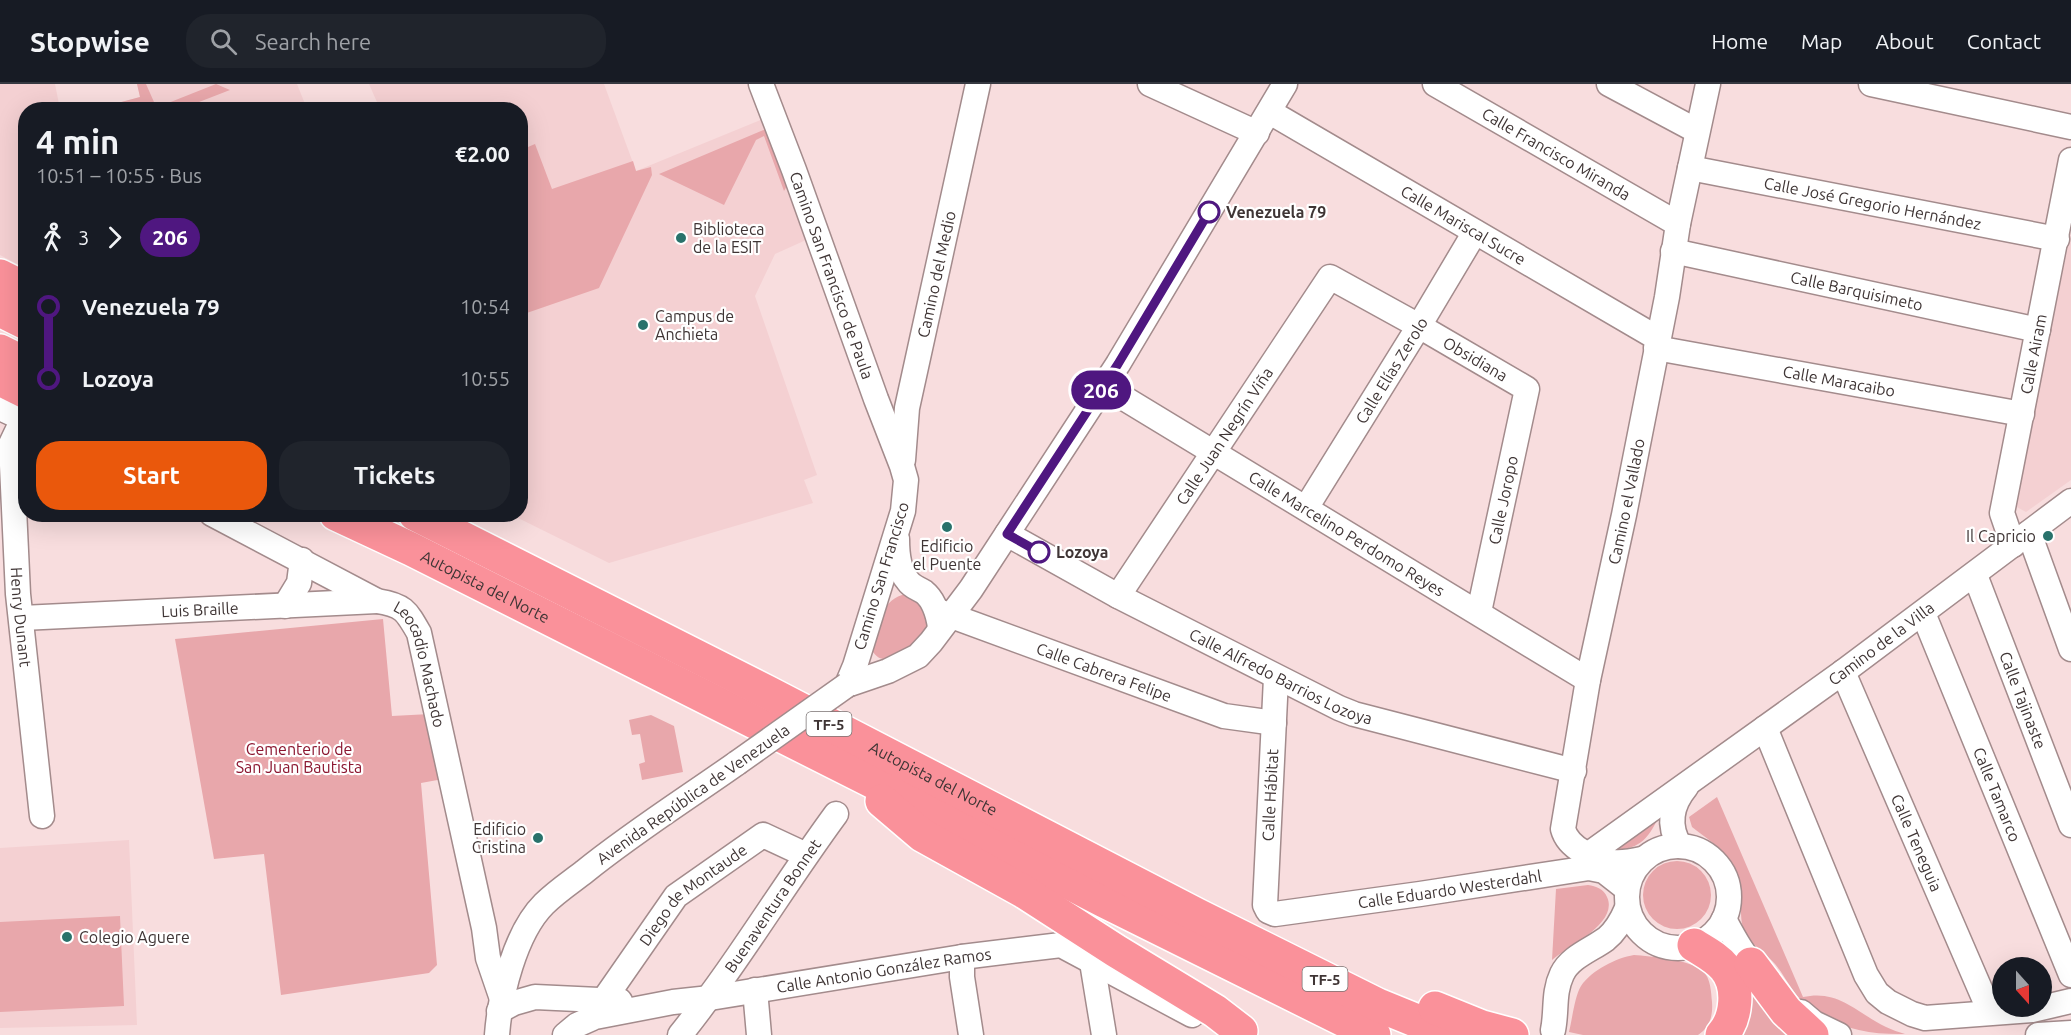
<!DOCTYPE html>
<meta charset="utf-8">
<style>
body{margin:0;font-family:Ubuntu,sans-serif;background:#20242c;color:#f1f3f6;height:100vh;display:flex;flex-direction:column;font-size:22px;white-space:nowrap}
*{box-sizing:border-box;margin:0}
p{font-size:20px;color:#9ea1a6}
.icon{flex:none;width:33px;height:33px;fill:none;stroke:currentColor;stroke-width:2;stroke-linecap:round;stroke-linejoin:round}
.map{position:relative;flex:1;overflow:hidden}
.details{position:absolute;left:18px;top:18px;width:510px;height:420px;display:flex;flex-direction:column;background:#171b24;border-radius:24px;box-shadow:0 6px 24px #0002}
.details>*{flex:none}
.badge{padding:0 12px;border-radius:20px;font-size:21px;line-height:39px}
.needle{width:39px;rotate:159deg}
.buttons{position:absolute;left:1992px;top:873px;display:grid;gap:12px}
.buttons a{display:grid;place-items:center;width:60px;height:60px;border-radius:50%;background:#171b24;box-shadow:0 6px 24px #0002;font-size:30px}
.map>.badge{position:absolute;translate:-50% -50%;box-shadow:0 0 0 3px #fff}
.legs{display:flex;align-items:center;gap:9px;height:66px;padding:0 18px;font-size:20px}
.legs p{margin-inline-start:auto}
.head{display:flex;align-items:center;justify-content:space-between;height:102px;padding:0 18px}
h1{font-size:33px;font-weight:700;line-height:45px}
.primary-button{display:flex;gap:12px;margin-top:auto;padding:12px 18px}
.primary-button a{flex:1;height:69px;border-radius:24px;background:#ea580c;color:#fff;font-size:24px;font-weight:700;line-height:69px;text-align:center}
.primary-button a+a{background:#20242c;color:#f1f3f6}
ul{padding:0 18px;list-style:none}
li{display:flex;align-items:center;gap:21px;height:72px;font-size:22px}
li i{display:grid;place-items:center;width:9px;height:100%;margin:0 8px;background:currentColor}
li i::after{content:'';width:15px;height:15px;margin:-8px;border:4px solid;border-radius:50%;background:#171b24}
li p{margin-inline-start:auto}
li:first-child i{background:linear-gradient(#0000 50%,currentColor 0)}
li:last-child i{background:linear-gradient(currentColor 50%,#0000 0)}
header{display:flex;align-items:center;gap:36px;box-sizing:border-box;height:84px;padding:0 30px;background:#171b24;border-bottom:2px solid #363941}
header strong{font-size:28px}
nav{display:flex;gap:33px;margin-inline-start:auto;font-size:21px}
.search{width:420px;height:54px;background:#20242c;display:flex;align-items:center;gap:15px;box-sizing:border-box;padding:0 21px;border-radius:24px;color:#9ea1a6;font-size:22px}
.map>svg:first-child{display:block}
.built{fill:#f4d0d2}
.green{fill:#e8a7ab}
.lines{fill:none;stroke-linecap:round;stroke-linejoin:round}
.minor-casing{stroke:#a38b8c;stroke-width:27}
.highway-casing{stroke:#fff;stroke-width:36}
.minor{stroke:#fff;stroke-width:24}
.highway{stroke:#fa919a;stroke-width:33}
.minor-bridge-casing{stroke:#a38b8c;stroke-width:27;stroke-linecap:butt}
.minor-bridge{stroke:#fff;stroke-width:24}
.line-1-casing{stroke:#fff;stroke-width:14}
.line-1{stroke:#4f1780;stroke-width:9}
.stop-1-dot{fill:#fff;stroke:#4f1780;stroke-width:3}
.poi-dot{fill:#29726b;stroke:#fff;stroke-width:2}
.labels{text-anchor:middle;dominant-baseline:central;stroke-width:4.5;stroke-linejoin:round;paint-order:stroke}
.shield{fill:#fff;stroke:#797272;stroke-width:1.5}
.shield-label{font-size:15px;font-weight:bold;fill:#3f3535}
.street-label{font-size:16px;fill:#3f3535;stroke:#fff}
.stop-label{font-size:16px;font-weight:bold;fill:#3f3535;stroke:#fff;text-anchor:start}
.poi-label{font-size:16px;fill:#3f3535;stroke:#fff;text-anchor:start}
.park-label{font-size:16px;fill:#8b1630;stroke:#fff}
</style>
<header>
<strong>Stopwise</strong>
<div class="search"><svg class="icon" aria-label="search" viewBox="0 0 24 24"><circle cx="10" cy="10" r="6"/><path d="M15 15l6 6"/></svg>Search here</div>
<nav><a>Home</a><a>Map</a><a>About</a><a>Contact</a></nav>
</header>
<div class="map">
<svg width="2071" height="951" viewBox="0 0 2071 951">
<rect width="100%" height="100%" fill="#f8ddde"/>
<path class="built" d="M0,0H55L60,25L26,26L25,184L0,171Z
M137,0H297L307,25L93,26L140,13Z
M369,0H604L636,87L763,35L806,156L775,170L755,212L817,391L804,396L813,419L609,479L512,431L520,430V26L380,25Z
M2071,148V396L2026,428L2015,422Z
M129,756L137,941L0,944V764Z"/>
<path class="green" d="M137,0H146L154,18L135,25H110V21L140,13Z
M216,0L230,6L181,25H153Z
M766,45L787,102L784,107L764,52L756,56L724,121L659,90Z
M535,60L552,105L633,77L636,87L651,83L652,91L599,204L521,231V66Z
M902,511H910L923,516C925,524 930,536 928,544C924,556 898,573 886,575C879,576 874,570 871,565C877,545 880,518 902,511Z
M383,535L392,632L430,630L443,695L421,699L437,881L429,889L281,911L264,770L214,775L175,555Z
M651,631L674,642L683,688L642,696L639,680L645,678L640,650L632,651L629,636Z
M1717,713L1803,913C1839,905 1857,929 1886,943C1892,946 1899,948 1905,950C1867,951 1826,943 1799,914C1790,904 1784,891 1775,880C1766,870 1753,862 1746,851C1740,840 1741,827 1741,815C1741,774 1720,765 1692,743L1689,733Z
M1659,732C1647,758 1638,765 1610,767Z
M1643 811a34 34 0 1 1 68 0a34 34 0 1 1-68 0Z
M1588,801C1596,802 1604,805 1607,813C1619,839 1569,862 1552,876L1556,805Z
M120,832L124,922L0,928V838Z
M1634,871C1650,872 1691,876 1703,887C1711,895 1711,908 1712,918C1713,932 1710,943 1698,951H1583L1569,948C1572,936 1575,911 1581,902C1592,886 1616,874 1634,871Z
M1748,904L1799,951H1736Z"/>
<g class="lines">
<defs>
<g id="minor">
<path id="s1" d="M761,0L794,86L876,315L902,382L906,396L903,427L855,582L847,601"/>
<path d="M1150,0L1257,49"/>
<path id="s2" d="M1435,0L1678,140"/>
<path d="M1609,0L1697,47"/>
<path d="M1871,0L2071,43"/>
<path id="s3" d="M1270,28L1657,254"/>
<path id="s4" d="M1690,84L2057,155"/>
<path id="s5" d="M1673,167L2038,246"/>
<path id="s6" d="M1656,264L2022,330"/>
<path id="s7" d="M1104,302L1588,596"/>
<path d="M0,324L26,336"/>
<path id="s8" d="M23,335L11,360L18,510L42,732"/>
<path id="s9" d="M903,376L907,324L978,0"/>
<path id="s10" d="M1306,424L1419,242L1475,148"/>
<path id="s11" d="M212,430L377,517C403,521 406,526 419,549L484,844L488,874L501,912"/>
<path d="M2029,449L2071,565"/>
<path id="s12" d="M1007,450L1118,512L1339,624L1354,630L1574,687"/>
<path d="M897,455C897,469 898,486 908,497C912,503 918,504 924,508C934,516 938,530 940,543"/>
<path id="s13" d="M2013,461L2002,429L2071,76"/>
<path id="s14" d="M1975,491L2071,741"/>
<path id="s15" d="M1118,512L1330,193L1419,242L1527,305L1479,528"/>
<path d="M285,522L299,499L302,476"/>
<path id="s16" d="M938,527L1224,632L1274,639"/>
<path id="s17" d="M1923,529L2071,891"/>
<path id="s18" d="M22,534L377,517"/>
<path id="s19" d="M1843,588L1990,928"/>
<path id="s20" d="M1276,594L1265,821L1268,827L1275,830L1420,810L1589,784L1604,787L1627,805"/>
<path d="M847,601L888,587L918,572L931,558L971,505L1118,280L1285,0"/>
<path d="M1765,644L1866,891L1877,909L1888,918L1912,930L1925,934L2032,926L2071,917"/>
<circle cx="1678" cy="813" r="51"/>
<path d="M1680,762C1667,741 1671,721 1686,703"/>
<path id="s21" d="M1589,770L1843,588L2071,417"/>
<path id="s22" d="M1642,775C1633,777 1623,779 1613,778C1594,776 1568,764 1563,745L1588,596L1624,431L1667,213L1678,140L1708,0"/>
<path d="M1724,835C1735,856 1745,874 1762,891"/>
<path d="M962,873V893L971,951"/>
<path d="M1092,878L1104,951"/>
<path d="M755,906L759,951"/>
<path id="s23" d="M603,917L676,812L763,751L806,771"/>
<path d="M499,927L514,919L535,913L620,917"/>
<path d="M1801,928L1814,939L1839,951"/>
<path d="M1553,946C1557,927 1553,909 1562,890C1570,873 1591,866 1606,855C1616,847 1622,836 1627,824"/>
<path d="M497,951C500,911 515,849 544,820C556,808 571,798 584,788C632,749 686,715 737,679"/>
<path id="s24" d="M565,951L577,941L595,933L673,918L710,914L962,873L1061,861L1192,931"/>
<path id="s25" d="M680,951C737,880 783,802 836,730"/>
<path d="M2038,951L2071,949"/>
</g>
<g id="highway">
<path d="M0,192L26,205"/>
<path d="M0,226L26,239"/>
<path d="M0,267L26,280"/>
<path d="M0,295L26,308"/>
<path id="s26" d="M336,430L411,465L949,736L1104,817L1374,951"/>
<path id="s27" d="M415,430L767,608L1197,831L1378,921L1432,943L1457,951"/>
<path d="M882,717L922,751L1023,807L1116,867L1215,927L1241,947"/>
<path d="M1694,861C1705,868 1717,874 1725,884C1740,902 1737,934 1722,951"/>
<path d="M1751,880L1786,927L1812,951"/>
<path d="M1435,924L1482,943L1512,951"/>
</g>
</defs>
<use href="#minor" class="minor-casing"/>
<use href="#highway" class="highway-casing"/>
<use href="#minor" class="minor"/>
<use href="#highway" class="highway"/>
<defs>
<path id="minor-bridge" d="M737,679L847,601"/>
</defs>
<use href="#minor-bridge" class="minor-bridge-casing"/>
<use href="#minor-bridge" class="minor-bridge"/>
</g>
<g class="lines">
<defs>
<path id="line-1" d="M1039,468L1007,450L1118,280L1209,128"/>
</defs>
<use href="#line-1" class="line-1-casing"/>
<use href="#line-1" class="line-1"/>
</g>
<g class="stop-1-dot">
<circle cx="1209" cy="128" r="10"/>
<circle cx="1039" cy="468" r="10"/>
</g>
<g class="poi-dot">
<circle cx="681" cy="154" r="6"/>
<circle cx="643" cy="241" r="6"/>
<circle cx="947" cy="443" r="6"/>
<circle cx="2048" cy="452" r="6"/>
<circle cx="538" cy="754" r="6"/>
<circle cx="67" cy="853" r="6"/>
</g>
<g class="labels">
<g class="shield">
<rect x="806.5" y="628" width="45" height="24" rx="4.5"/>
<rect x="1302.5" y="883" width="45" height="24" rx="4.5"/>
</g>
<g class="shield-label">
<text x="829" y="640">TF-5</text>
<text x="1325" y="895">TF-5</text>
</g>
<g class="street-label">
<text stroke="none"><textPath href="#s2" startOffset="140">Calle Francisco Miranda</textPath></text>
<text stroke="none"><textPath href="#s4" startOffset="186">Calle José Gregorio Hernández</textPath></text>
<text stroke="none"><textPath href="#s3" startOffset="224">Calle Mariscal Sucre</textPath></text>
<text stroke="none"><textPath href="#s9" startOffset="189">Camino del Medio</textPath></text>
<text stroke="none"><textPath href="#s1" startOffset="204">Camino San Francisco de Paula</textPath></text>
<text stroke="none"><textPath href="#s5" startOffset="188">Calle Barquisimeto</textPath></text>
<text stroke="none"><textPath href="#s13" startOffset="196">Calle Airam</textPath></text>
<text stroke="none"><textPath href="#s15" startOffset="550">Obsidiana</textPath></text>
<text stroke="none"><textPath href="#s10" startOffset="162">Calle Elías Zerolo</textPath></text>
<text stroke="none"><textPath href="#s6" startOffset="186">Calle Maracaibo</textPath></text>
<text stroke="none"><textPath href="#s15" startOffset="192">Calle Juan Negrín Viña</textPath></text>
<text transform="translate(1503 416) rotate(-78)">Calle Joropo</text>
<text stroke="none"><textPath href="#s22" startOffset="426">Camino el Vallado</textPath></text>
<text stroke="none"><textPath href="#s7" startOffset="284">Calle Marcelino Perdomo Reyes</textPath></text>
<text transform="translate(881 492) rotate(-73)">Camino San Francisco</text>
<text stroke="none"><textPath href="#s26" startOffset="166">Autopista del Norte</textPath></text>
<text stroke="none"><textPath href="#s18" startOffset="178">Luis Braille</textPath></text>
<text stroke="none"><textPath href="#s8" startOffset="201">Henry Dunant</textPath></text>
<text stroke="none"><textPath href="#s21" startOffset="360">Camino de la Villa</textPath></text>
<text stroke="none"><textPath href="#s11" startOffset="272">Leocadio Machado</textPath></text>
<text stroke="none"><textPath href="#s16" startOffset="177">Calle Cabrera Felipe</textPath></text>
<text stroke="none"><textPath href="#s12" startOffset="309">Calle Alfredo Barrios Lozoya</textPath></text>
<text stroke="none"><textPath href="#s14" startOffset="134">Calle Tajinaste</textPath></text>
<text stroke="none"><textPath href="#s27" startOffset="582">Autopista del Norte</textPath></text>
<text transform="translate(693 710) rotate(-35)">Avenida República de Venezuela</text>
<text stroke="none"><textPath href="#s17" startOffset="196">Calle Tamarco</textPath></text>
<text transform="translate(1270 711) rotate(-87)">Calle Hábitat</text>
<text stroke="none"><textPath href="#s19" startOffset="186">Calle Teneguia</textPath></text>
<text stroke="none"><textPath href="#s20" startOffset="418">Calle Eduardo Westerdahl</textPath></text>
<text stroke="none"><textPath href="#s23" startOffset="141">Diego de Montaude</textPath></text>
<text stroke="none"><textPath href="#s25" startOffset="159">Buenaventura Bonnet</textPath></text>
<text stroke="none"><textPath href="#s24" startOffset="328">Calle Antonio González Ramos</textPath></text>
</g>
<g class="stop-label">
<text x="1226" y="128">Venezuela 79</text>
<text x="1056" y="468">Lozoya</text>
</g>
<g class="poi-label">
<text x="693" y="145">Biblioteca<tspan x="693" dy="18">de la ESIT</tspan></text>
<text x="655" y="232">Campus de<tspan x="655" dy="18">Anchieta</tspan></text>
<text x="2036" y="452" text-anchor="end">Il Capricio</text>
<text x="947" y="462" text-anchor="middle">Edificio<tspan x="947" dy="18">el Puente</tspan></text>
<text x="526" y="745" text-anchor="end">Edificio<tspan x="526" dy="18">Cristina</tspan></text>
<text x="79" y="853">Colegio Aguere</text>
</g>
<g class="park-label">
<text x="299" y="665">Cementerio de<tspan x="299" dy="18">San Juan Bautista</tspan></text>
</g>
</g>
</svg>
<div class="buttons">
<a><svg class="needle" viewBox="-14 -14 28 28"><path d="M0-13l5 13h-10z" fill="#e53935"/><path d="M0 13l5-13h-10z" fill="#9ea1a6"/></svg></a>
</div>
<b class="badge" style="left:1101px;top:306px;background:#4f1780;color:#fff">206</b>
<section class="details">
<div class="head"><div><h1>4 min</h1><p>10:51 – 10:55 · Bus</p></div><b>€2.00</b></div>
<div class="legs"><svg class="icon" aria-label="walk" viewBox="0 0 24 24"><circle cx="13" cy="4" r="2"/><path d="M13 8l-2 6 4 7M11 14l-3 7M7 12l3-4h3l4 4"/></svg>3<svg class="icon" aria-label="forward" viewBox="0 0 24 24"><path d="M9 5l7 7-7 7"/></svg><b class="badge" style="background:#4f1780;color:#fff">206</b></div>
<ul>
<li><i style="color:#4f1780"></i><b>Venezuela 79</b><p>10:54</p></li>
<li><i style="color:#4f1780"></i><b>Lozoya</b><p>10:55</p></li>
</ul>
<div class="primary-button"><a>Start</a><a>Tickets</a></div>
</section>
</div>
